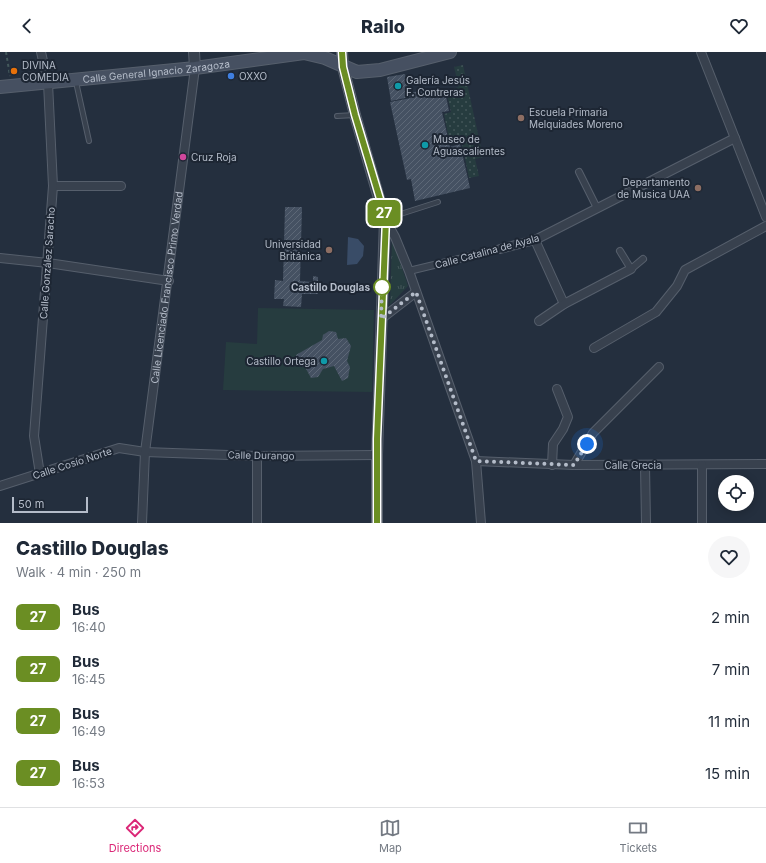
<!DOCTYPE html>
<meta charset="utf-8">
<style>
body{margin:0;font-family:Inter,sans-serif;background:#f6f6f7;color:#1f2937;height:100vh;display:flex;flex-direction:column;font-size:15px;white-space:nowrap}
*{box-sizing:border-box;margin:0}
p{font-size:13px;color:#747a83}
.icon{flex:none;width:22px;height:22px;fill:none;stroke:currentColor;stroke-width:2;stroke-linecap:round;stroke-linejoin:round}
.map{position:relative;height:471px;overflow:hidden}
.sheet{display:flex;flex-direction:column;background:#fff;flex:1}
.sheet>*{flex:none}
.badge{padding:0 8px;border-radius:6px;font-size:14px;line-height:26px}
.fabs{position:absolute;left:718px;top:423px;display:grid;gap:8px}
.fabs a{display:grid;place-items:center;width:36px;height:36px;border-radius:50%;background:#fff;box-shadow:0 2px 10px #0003;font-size:20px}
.scale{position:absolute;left:12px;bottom:10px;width:76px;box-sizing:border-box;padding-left:4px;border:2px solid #b4bcc9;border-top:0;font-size:11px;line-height:14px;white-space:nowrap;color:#b4bcc9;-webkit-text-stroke:3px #1d2633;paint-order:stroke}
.you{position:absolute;width:20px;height:20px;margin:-10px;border:3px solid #fff;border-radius:50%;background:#1a73e8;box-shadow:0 0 0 6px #1a73e833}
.map>.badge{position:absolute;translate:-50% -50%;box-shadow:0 0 0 2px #fff}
.round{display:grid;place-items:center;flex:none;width:42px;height:42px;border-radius:21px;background:#f6f6f7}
.summary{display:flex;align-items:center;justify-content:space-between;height:68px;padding:0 16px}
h1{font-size:19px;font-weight:800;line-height:30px}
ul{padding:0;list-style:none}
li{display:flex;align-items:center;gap:12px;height:52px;padding:0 16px}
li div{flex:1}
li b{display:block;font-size:15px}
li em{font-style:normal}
li .badge{min-width:44px;font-weight:700;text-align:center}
header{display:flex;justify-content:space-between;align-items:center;height:52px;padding:0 16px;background:#fff;font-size:18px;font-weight:800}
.menu{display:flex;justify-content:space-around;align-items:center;height:56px;border-top:1px solid #e0e1e3;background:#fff;font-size:11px;color:#747a83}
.menu a{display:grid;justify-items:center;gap:2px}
.menu .on{color:#db2777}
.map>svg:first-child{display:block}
.grass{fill:#263c3f}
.park{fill:url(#park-tufts)}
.garden{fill:url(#garden-dots)}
.water{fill:#394c67}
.building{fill:url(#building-hatch)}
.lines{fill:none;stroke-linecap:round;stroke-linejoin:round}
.service-casing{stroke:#565f6c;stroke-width:6}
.pedestrian-casing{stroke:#565f6c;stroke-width:8}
.minor-casing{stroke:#565f6c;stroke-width:10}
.tertiary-casing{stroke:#565f6c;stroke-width:12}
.secondary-casing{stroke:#565f6c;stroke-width:14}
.path{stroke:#44595c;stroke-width:2;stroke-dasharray:3 3;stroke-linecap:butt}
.service{stroke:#38414e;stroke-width:4}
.pedestrian{stroke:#38414e;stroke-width:6}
.minor{stroke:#38414e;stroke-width:8}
.tertiary{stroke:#38414e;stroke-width:10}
.secondary{stroke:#465061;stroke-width:12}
.line-casing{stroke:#fff;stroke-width:9}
.line{stroke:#6b8e23;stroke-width:6}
.walk{stroke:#b4bcc9;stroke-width:4;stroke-dasharray:0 7.2}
.food-dot{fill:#e8710a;stroke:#1d2633;stroke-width:1.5}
.shop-dot{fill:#3f7fe0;stroke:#1d2633;stroke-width:1.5}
.culture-dot{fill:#0f9aa8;stroke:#1d2633;stroke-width:1.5}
.education-dot{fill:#8d6e63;stroke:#1d2633;stroke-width:1.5}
.hotel-dot{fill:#d1479c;stroke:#1d2633;stroke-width:1.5}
.stop-dot{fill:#fff;stroke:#6b8e23;stroke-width:2}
.labels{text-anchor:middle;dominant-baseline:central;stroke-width:4;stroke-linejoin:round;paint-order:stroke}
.poi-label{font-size:10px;fill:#b4bcc9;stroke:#1d2633;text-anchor:start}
.street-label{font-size:10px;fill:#b4bcc9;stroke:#1d2633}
.stop-label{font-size:10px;font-weight:bold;fill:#b4bcc9;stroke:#1d2633;text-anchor:end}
</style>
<header><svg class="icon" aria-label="back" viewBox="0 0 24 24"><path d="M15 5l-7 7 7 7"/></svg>Railo<svg class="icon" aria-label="heart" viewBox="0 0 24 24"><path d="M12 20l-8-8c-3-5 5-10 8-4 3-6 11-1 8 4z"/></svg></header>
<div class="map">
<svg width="766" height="471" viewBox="0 0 766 471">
<defs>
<pattern id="park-tufts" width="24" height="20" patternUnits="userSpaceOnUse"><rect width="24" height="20" fill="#263c3f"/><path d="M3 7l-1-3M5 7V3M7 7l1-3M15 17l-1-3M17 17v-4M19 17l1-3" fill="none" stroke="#435659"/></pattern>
<pattern id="garden-dots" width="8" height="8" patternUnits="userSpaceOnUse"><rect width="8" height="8" fill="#263c3f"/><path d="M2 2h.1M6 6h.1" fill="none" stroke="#435659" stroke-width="1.8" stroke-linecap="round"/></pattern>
<pattern id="building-hatch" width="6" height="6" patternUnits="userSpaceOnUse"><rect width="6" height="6" fill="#455162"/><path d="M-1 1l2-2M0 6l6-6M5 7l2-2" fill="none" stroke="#5d6877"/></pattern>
</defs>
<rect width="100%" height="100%" fill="#242f3e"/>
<path class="grass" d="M258,256L374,258L372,340L223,338L226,290L257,292Z"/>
<path class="park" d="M392,186L408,234L390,253Z"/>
<path class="garden" d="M463,13L483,105L475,107L479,124L469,126L462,91L450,93L444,62L451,60L446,38L459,35L454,15Z"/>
<path class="water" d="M348,185L358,187L364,194L363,204L357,212L347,213Z"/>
<path class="building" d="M405,22L410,45L391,49L387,25Z
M423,38L424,43L445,39L449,59L442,60L450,95L460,92L470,136L415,149L411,127L407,128L390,50L411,46L410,41Z
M285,155H302L300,229L313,230V224L318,225V242H302L301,255L283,254L284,247H274L275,228L283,229Z
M329,279L336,280L338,287L346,286L351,294L347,309L350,315L348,326L342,329L334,314L323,317L318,325L311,326L305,315H301L295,312L296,303L322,288L323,283Z"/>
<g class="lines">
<defs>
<path id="service" d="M76,30L89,89
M337,64L355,63
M385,167L438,150"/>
<path id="pedestrian" d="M579,120L597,156
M620,199L631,217L643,207
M409,219L500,197"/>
<g id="minor">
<path d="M701,0L766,165"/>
<path d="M53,134H121"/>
<path d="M385,167L395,185L409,219L476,409L481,471"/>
<path d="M535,188L564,252"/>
<path d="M500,197L535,188L735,86"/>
<path d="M0,206L48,211L169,229"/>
<path d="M381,267L416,240"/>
<path d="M539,269L564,252L631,217"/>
<path d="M594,296L656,260L677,234L685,218L766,174"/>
<path d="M476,409L574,413L766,412"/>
<path d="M552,413L553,392L563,377L568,365L557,337"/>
<path d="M574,413L593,381L659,315"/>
<path d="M645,413L646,471"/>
<path d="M702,413V471"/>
<path d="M40,422L34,384L53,134L48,31L41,0"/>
<path d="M0,434L119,396L145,400L257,404L377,403"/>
<path id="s1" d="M142,471L145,400L195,16"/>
<path d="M257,471V404"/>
</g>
<path id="tertiary" d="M194,0L195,16
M342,0L343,15L355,63L385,167L377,403V471"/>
<g id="secondary">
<path id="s2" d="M0,35L195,16L304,1L325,6L357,20L380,18L450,0"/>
</g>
</defs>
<use href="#service" class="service-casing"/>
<use href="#pedestrian" class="pedestrian-casing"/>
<use href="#minor" class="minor-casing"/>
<use href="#tertiary" class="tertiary-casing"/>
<use href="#secondary" class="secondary-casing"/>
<path class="path" d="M6,0L10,24"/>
<use href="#service" class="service"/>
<use href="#pedestrian" class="pedestrian"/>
<use href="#minor" class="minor"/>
<use href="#tertiary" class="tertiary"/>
<use href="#secondary" class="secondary"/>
</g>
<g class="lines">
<defs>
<path id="line" d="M342,0L343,15L355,63L386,167L377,387V471"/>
</defs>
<use href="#line" class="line-casing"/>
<use href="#line" class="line"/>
<path class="walk" d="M382,235L381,267L416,240L476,409L574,413L587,392"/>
</g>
<circle class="food-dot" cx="14" cy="19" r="4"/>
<circle class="shop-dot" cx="231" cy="24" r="4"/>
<g class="culture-dot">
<circle cx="398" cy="34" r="4"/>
<circle cx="425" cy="93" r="4"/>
<circle cx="324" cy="309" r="4"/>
</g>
<g class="education-dot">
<circle cx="521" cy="66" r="4"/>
<circle cx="698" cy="136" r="4"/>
<circle cx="329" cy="198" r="4"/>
</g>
<circle class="hotel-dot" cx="183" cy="105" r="4"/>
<circle class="stop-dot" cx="382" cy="235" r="8"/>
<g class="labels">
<g class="poi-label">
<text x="22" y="13">DIVINA<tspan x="22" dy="12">COMEDIA</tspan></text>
<text x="239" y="24">OXXO</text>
<text x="406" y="28">Galería Jesús<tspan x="406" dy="12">F. Contreras</tspan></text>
<text x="529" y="60">Escuela Primaria<tspan x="529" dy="12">Melquiades Moreno</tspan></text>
<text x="433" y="87">Museo de<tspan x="433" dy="12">Aguascalientes</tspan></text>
<text x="191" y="105">Cruz Roja</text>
<text x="690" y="130" text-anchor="end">Departamento<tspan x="690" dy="12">de Musica UAA</tspan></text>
<text x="321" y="192" text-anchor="end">Universidad<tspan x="321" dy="12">Británica</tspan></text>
<text x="316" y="309" text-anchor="end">Castillo Ortega</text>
</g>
<g class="street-label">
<text stroke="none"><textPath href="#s2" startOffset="157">Calle General Ignacio Zaragoza</textPath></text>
<text transform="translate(487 199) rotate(-15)">Calle Catalina de Ayala</text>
<text transform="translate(47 211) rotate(-86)">Calle González Saracho</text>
<text stroke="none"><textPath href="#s1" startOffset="237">Calle Licenciado Francisco Primo Verdad</textPath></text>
<text transform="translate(261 403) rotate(1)">Calle Durango</text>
<text transform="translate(72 411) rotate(-18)">Calle Cosío Norte</text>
<text x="633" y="413">Calle Grecia</text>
</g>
<g class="stop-label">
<text x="370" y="235">Castillo Douglas</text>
</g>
</g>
</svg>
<div class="fabs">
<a><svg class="icon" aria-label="locate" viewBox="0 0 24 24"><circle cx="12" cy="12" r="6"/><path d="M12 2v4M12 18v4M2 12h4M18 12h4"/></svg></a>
</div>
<div class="scale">50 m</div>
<div class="you" style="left:587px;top:392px"></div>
<b class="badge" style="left:384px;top:161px;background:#6b8e23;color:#fff">27</b>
</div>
<section class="sheet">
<div class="summary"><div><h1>Castillo Douglas</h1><p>Walk · 4 min · 250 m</p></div><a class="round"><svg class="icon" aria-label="heart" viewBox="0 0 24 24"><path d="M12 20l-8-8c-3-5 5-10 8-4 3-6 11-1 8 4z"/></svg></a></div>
<ul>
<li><span class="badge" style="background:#6b8e23;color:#fff">27</span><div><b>Bus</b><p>16:40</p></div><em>2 min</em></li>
<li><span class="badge" style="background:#6b8e23;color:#fff">27</span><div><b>Bus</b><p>16:45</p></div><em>7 min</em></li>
<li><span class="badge" style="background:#6b8e23;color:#fff">27</span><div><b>Bus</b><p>16:49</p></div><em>11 min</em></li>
<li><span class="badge" style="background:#6b8e23;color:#fff">27</span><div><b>Bus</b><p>16:53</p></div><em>15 min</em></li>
</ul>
</section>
<nav class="menu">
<a class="on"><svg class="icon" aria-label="directions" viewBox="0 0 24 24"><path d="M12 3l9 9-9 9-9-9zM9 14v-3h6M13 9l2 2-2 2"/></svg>Directions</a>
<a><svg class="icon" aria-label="map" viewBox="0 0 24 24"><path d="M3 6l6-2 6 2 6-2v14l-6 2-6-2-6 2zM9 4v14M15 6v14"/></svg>Map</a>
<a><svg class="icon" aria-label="tickets" viewBox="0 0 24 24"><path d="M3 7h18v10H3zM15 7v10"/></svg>Tickets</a>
</nav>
